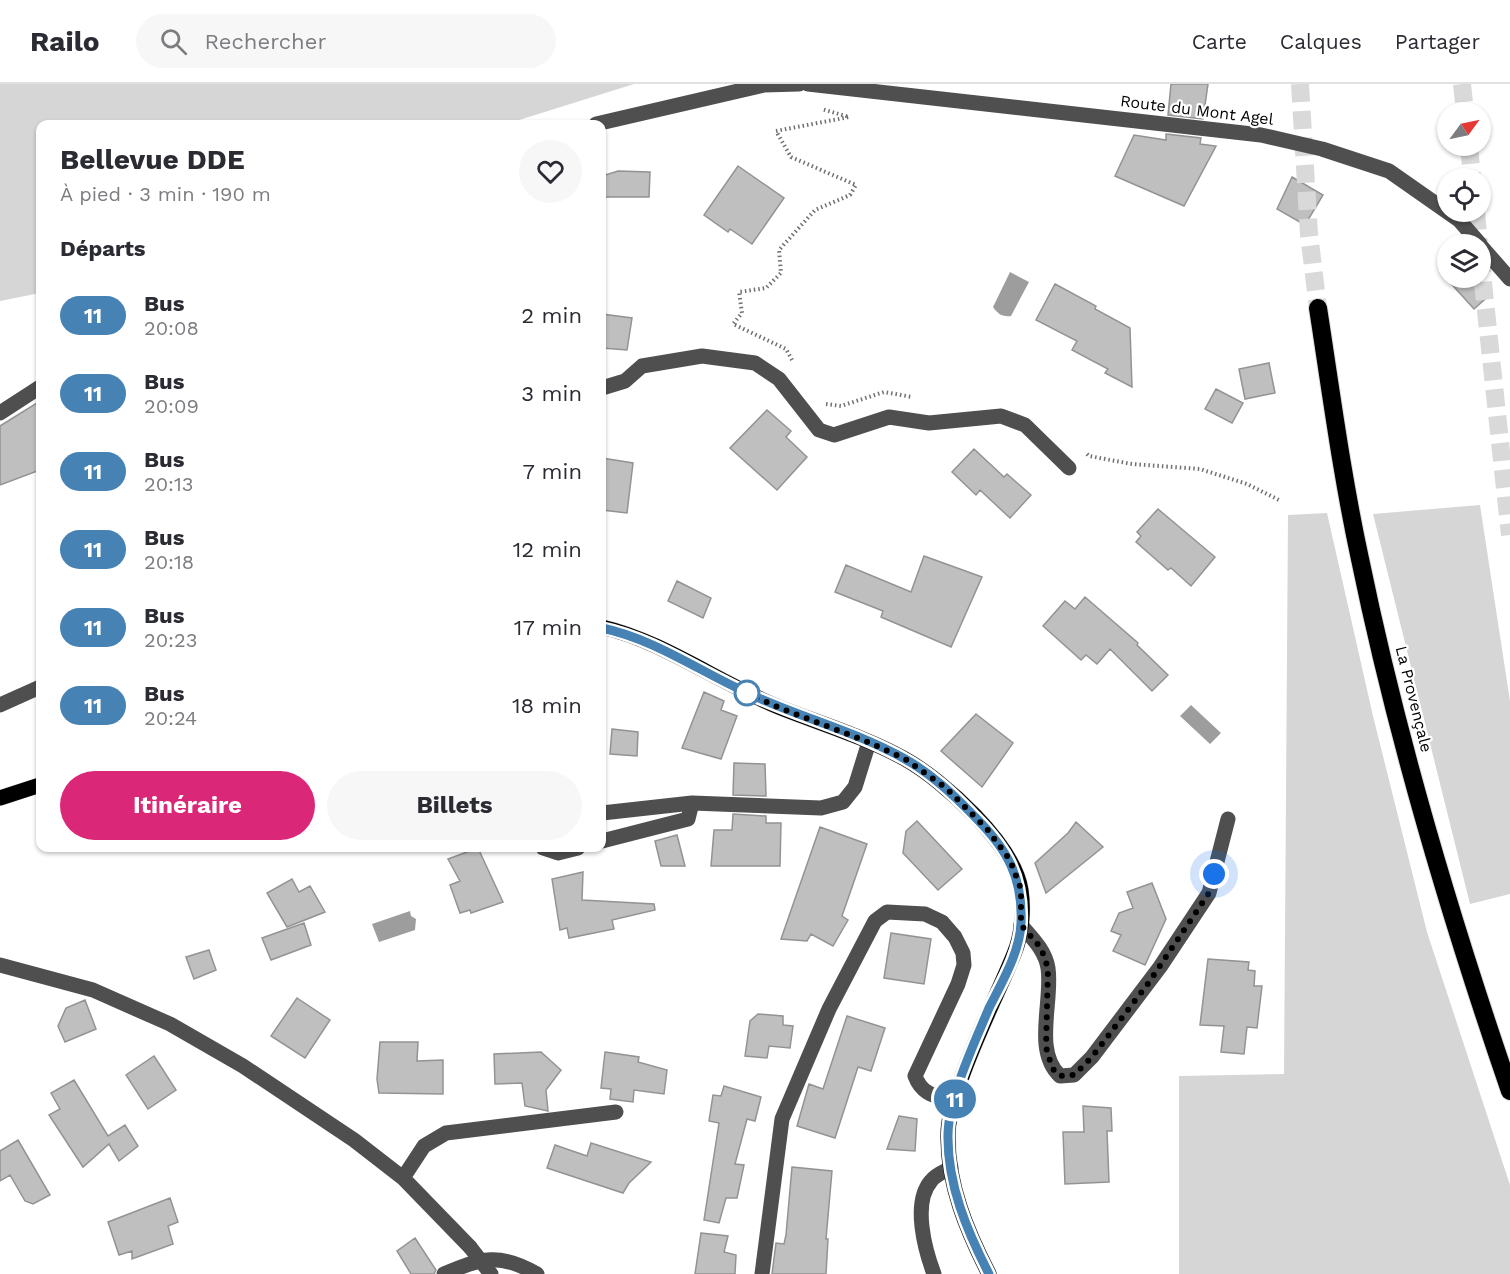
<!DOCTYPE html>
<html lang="fr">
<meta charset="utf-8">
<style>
body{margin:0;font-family:"Work Sans",sans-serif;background:#f7f7f7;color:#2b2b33;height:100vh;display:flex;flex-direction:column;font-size:22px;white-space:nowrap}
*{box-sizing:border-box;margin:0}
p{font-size:20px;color:#7c7c81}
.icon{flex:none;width:33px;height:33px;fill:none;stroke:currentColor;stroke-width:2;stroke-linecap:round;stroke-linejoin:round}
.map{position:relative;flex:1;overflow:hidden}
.sheet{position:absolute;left:36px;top:36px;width:570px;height:732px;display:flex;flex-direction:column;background:#fff;border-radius:12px;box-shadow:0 2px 4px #0004}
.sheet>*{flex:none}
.badge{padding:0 12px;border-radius:20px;font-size:21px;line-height:39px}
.needle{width:39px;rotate:57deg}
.fabs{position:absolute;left:1437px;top:18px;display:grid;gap:12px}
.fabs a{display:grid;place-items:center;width:54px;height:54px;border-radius:50%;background:#fff;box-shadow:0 2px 4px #0004;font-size:30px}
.you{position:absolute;width:30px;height:30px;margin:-15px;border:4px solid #fff;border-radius:50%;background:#1a73e8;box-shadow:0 0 0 9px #1a73e833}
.map>.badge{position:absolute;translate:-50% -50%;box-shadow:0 0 0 3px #fff}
h2{padding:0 24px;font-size:22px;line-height:54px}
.round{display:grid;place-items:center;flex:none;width:63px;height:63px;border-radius:32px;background:#f7f7f7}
.headline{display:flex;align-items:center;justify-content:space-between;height:102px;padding:0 24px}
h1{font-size:28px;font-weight:700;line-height:45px}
.cta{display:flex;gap:12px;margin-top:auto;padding:12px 24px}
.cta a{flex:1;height:69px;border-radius:36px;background:#db2777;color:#fff;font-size:24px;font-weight:700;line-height:69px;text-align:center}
.cta a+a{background:#f7f7f7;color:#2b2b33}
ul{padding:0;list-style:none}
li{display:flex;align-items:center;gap:18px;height:78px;padding:0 24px}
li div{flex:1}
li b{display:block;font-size:22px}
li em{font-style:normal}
li .badge{min-width:66px;font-weight:700;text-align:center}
header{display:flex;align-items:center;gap:36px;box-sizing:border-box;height:84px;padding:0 30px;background:#fff;border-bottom:2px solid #e1e1e2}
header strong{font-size:28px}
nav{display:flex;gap:33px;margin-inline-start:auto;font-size:21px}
.search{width:420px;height:54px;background:#f7f7f7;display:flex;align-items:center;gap:15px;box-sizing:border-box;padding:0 21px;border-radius:33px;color:#7c7c81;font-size:22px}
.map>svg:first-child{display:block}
.green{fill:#d6d6d6}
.water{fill:#9d9d9d}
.building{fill:#bfbfbf;stroke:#939393;stroke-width:1.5}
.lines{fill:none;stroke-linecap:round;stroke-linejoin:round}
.highway-tunnel{stroke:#d9d9d9;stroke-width:18;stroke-dasharray:18 9;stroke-linecap:butt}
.major-casing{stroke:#dbdbdb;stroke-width:16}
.highway-casing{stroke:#dbdbdb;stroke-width:20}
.path{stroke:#717171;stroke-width:4;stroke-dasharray:1.5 3;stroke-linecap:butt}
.minor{stroke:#4f4f4f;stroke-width:15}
.major{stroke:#000;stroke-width:15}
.highway{stroke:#000;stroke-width:18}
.minor-bridge{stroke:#4f4f4f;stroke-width:15}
.line-casing{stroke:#fff;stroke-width:14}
.line{stroke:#4682b4;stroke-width:9}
.walk{stroke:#000;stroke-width:6;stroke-dasharray:0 10.8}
.stop-dot{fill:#fff;stroke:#4682b4;stroke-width:3}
.labels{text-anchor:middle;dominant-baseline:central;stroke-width:4.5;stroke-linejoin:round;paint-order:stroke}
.street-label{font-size:16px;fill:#000;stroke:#fff}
</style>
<header>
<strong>Railo</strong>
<div class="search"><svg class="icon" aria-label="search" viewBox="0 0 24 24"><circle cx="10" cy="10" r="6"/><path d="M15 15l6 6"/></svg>Rechercher</div>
<nav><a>Carte</a><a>Calques</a><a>Partager</a></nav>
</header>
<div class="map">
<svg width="1510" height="1190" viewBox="0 0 1510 1190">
<rect width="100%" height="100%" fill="#fff"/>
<path class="green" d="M0,0H634L506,40H40V209L0,217Z
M1480,421L1510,617V810L1470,820L1373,430Z
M1327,429L1373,632L1427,848L1510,1101V1190H1179V992L1284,990L1288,431Z"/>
<path class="water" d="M1010,188L1029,198L1011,232C1002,233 998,230 993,223Z
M1191,621L1221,649L1210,660L1180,632Z
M410,827L411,832L416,835L415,846L379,858L372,840Z"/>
<path class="building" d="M1171,0H1208L1203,35L1168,31Z
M1166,50L1201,54L1200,60L1216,62L1184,122L1115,92L1134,51L1166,56Z
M738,82L784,114L752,160L730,145L728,148L704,131Z
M618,87L650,88L649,113H602V92Z
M1292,93L1323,111L1305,141L1277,125Z
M1446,194H1477L1491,210L1474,225Z
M1055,200L1096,222L1095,225L1130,244L1132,303L1105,289L1108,285L1072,266L1077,257L1036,236Z
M602,230L632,234L627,266L602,264Z
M1269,279L1275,309L1245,315L1239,285Z
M1216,305L1243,319L1232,339L1205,325Z
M40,317V386L0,401V342Z
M767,326L791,347L786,353L807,373L777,406L730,364Z
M974,365L1004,393L1007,390L1031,411L1010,434L980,406L976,411L952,388Z
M602,374L633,379L627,429L602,426Z
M1158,425L1215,473L1191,502L1171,484L1168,486L1136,458L1141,452L1137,448Z
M924,472L982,493L951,563L881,533L883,527L835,508L846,481L911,508Z
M677,497L711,514L703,534L668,517Z
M1085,513L1138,559L1137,561L1168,591L1152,607L1110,565L1097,580L1086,571L1081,576L1043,542L1065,517L1075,525Z
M704,608L724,617L721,626L737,632L721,675L682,664Z
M976,630L1013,659L982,703L941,667Z
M612,645L638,648L637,672L610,670Z
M734,679L765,680L766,712L733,711Z
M733,730L766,732V739H781L780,782H711L714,746H732Z
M917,737L962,785L938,806L903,769L906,747Z
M1076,738L1103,763L1046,809L1035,779L1068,749Z
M820,743L867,760L842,832L848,836L833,862L811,850L807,857L781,855Z
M677,751L685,782H661L655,757Z
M478,764L503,818L471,829L470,826L460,829L450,801L460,797L448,775Z
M583,788L582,816L654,820L655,826L612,836L614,845L569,854L567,844L560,846L552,795Z
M292,795L299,808L310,802L325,828L287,843L267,809Z
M1152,799L1166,835L1145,881L1113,867L1121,851L1111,847L1119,829L1133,824L1127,808Z
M304,839L311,861L271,876L262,854Z
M891,849L931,855L924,900L884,894Z
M209,866L216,886L194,895L186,873Z
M1208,875L1249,878L1248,886L1255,887L1254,902H1262L1257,944L1247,943L1244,970L1221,968L1224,942L1200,941Z
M297,914L330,936L305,974L271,952Z
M85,916L96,945L65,958L58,942L66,924Z
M758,930L783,932V941L793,942L790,964L769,962L767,974L745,972L750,937Z
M847,932L885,944L871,987L858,983L835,1054L797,1042L809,1000L823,1005Z
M380,958H418L417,977L443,976V1010L379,1009L377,995Z
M541,968L561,986L546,1006L548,1027L525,1022L522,999L495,1000L494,970Z
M605,968L639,973L638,978L667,986L664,1010L634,1006L633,1018L610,1015L611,1005L601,1004Z
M154,972L176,1006L148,1025L126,991Z
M74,996L108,1052L125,1041L138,1062L119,1077L109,1060L83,1083L49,1031L60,1025L51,1009Z
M724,1002L761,1013L755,1037L747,1035L735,1080L744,1081L737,1114H726L719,1139L704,1136L719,1039L709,1037L713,1011L721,1012Z
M1083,1022L1111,1024L1112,1047H1107L1109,1098L1065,1100L1063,1048H1084Z
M899,1032L917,1035L915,1067L887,1065Z
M18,1056L50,1111L33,1120L25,1117L10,1091L0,1097V1067Z
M591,1059L651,1078L629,1099L623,1109L547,1084L555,1061L587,1072Z
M792,1083L832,1087L826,1155H828L826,1190H772L776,1159L784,1160L786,1151Z
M170,1114L178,1138L168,1142L173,1160L132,1175V1167L119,1171L108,1138Z
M701,1149L728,1152L724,1168L736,1171L735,1190H695Z
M415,1154L436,1186L434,1190H411L397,1167Z"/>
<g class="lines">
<path class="highway-tunnel" d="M1300,0L1309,150L1318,224
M1462,0L1465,28
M1469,62L1472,94
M1476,128L1479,160
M1480,171L1510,451"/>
<defs>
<path id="major" d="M602,543C664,557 725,603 786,626C825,641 867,654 905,675C944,697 1014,760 1021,806C1024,827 1022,851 1014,870C996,914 974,956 959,1001C954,1017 948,1034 948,1050C947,1100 967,1147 989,1190
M0,714L40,701"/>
<path id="highway" d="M1318,224C1331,308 1342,392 1360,475C1397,655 1450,833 1510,1007"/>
</defs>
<use href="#major" class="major-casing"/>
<use href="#highway" class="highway-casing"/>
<path class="path" d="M792,276L786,265L733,240L742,229L739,208L766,204L781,189L779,166L815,126L850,111L856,101L791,73L776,47L849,33L822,25
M826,320L841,322L884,308L912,313
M1087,370L1089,372L1132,380L1200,385L1247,400L1279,416
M503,764L505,766H522"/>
<path class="minor" d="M808,0L1261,51L1322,65L1389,87L1459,136L1480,160
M596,40L764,1L799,0
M1480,161L1510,195
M602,304L625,297L642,282L702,272L755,279L779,295L819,346L834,351L889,333L929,339L1001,332L1025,341L1069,384
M0,329L40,303
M0,621L40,603
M602,729L692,719L821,724L843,718L855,703L869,658
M602,757L688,735L692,719
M543,764L558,769L578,764
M1021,841C1032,854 1045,866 1048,884C1053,917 1033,967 1060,992L1074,991L1092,973L1160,883L1209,809L1228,735
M0,881L93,906L170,940L243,982L354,1056L403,1094L470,1163
M403,1094L424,1062L446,1049L616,1028
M444,1190C482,1174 499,1168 537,1190
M762,1190L782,1035L829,925L875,837L887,828L925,830L942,838L955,853L963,869L964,881L958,900L915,992C922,1011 936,1012 954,1018
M934,1190C925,1166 912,1119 931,1097C936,1090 944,1088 951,1084"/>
<use href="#major" class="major"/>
<use href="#highway" class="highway"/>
<path class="minor-bridge" d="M470,1163L491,1190"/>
</g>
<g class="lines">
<defs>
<path id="line" d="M602,544C655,555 702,589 752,611C802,634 857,648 905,675C932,690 954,711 975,733C1007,765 1023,793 1021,839C1020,868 1002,898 989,924C974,960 949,1012 948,1050C947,1100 967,1147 989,1190"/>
</defs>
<use href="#line" class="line-casing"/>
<use href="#line" class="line"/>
<path class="walk" d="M747,609L780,624L868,658L905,675L945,703L987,745L1010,776L1021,805V841L1041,864L1048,884L1046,963L1052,984L1060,992L1074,991L1092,973L1147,901L1209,809L1214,790"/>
</g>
<circle class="stop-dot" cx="747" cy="609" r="12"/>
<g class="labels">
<g class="street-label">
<text transform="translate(1197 26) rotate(7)">Route du Mont Agel</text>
<text transform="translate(1414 615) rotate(76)">La Provençale</text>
</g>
</g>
</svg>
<div class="fabs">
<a><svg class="needle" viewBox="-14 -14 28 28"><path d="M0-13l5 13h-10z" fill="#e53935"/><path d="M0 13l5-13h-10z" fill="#7c7c81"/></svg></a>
<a><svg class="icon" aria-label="locate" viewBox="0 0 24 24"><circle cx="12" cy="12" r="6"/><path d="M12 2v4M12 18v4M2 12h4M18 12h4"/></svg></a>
<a><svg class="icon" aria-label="layers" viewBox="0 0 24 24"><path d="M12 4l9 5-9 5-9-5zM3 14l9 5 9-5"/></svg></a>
</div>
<div class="you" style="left:1214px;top:790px"></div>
<b class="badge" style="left:955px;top:1015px;background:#4682b4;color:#fff">11</b>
<section class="sheet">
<div class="headline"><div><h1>Bellevue DDE</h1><p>À pied · 3 min · 190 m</p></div><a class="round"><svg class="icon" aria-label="heart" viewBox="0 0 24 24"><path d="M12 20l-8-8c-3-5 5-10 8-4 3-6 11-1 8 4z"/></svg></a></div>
<h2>Départs</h2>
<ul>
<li><span class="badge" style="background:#4682b4;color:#fff">11</span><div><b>Bus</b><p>20:08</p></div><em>2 min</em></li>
<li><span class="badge" style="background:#4682b4;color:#fff">11</span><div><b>Bus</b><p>20:09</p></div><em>3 min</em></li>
<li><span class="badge" style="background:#4682b4;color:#fff">11</span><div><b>Bus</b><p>20:13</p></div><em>7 min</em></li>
<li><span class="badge" style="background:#4682b4;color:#fff">11</span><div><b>Bus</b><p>20:18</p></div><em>12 min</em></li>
<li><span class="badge" style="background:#4682b4;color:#fff">11</span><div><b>Bus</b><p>20:23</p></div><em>17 min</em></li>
<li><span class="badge" style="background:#4682b4;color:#fff">11</span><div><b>Bus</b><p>20:24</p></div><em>18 min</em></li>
</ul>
<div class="cta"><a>Itinéraire</a><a>Billets</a></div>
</section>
</div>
